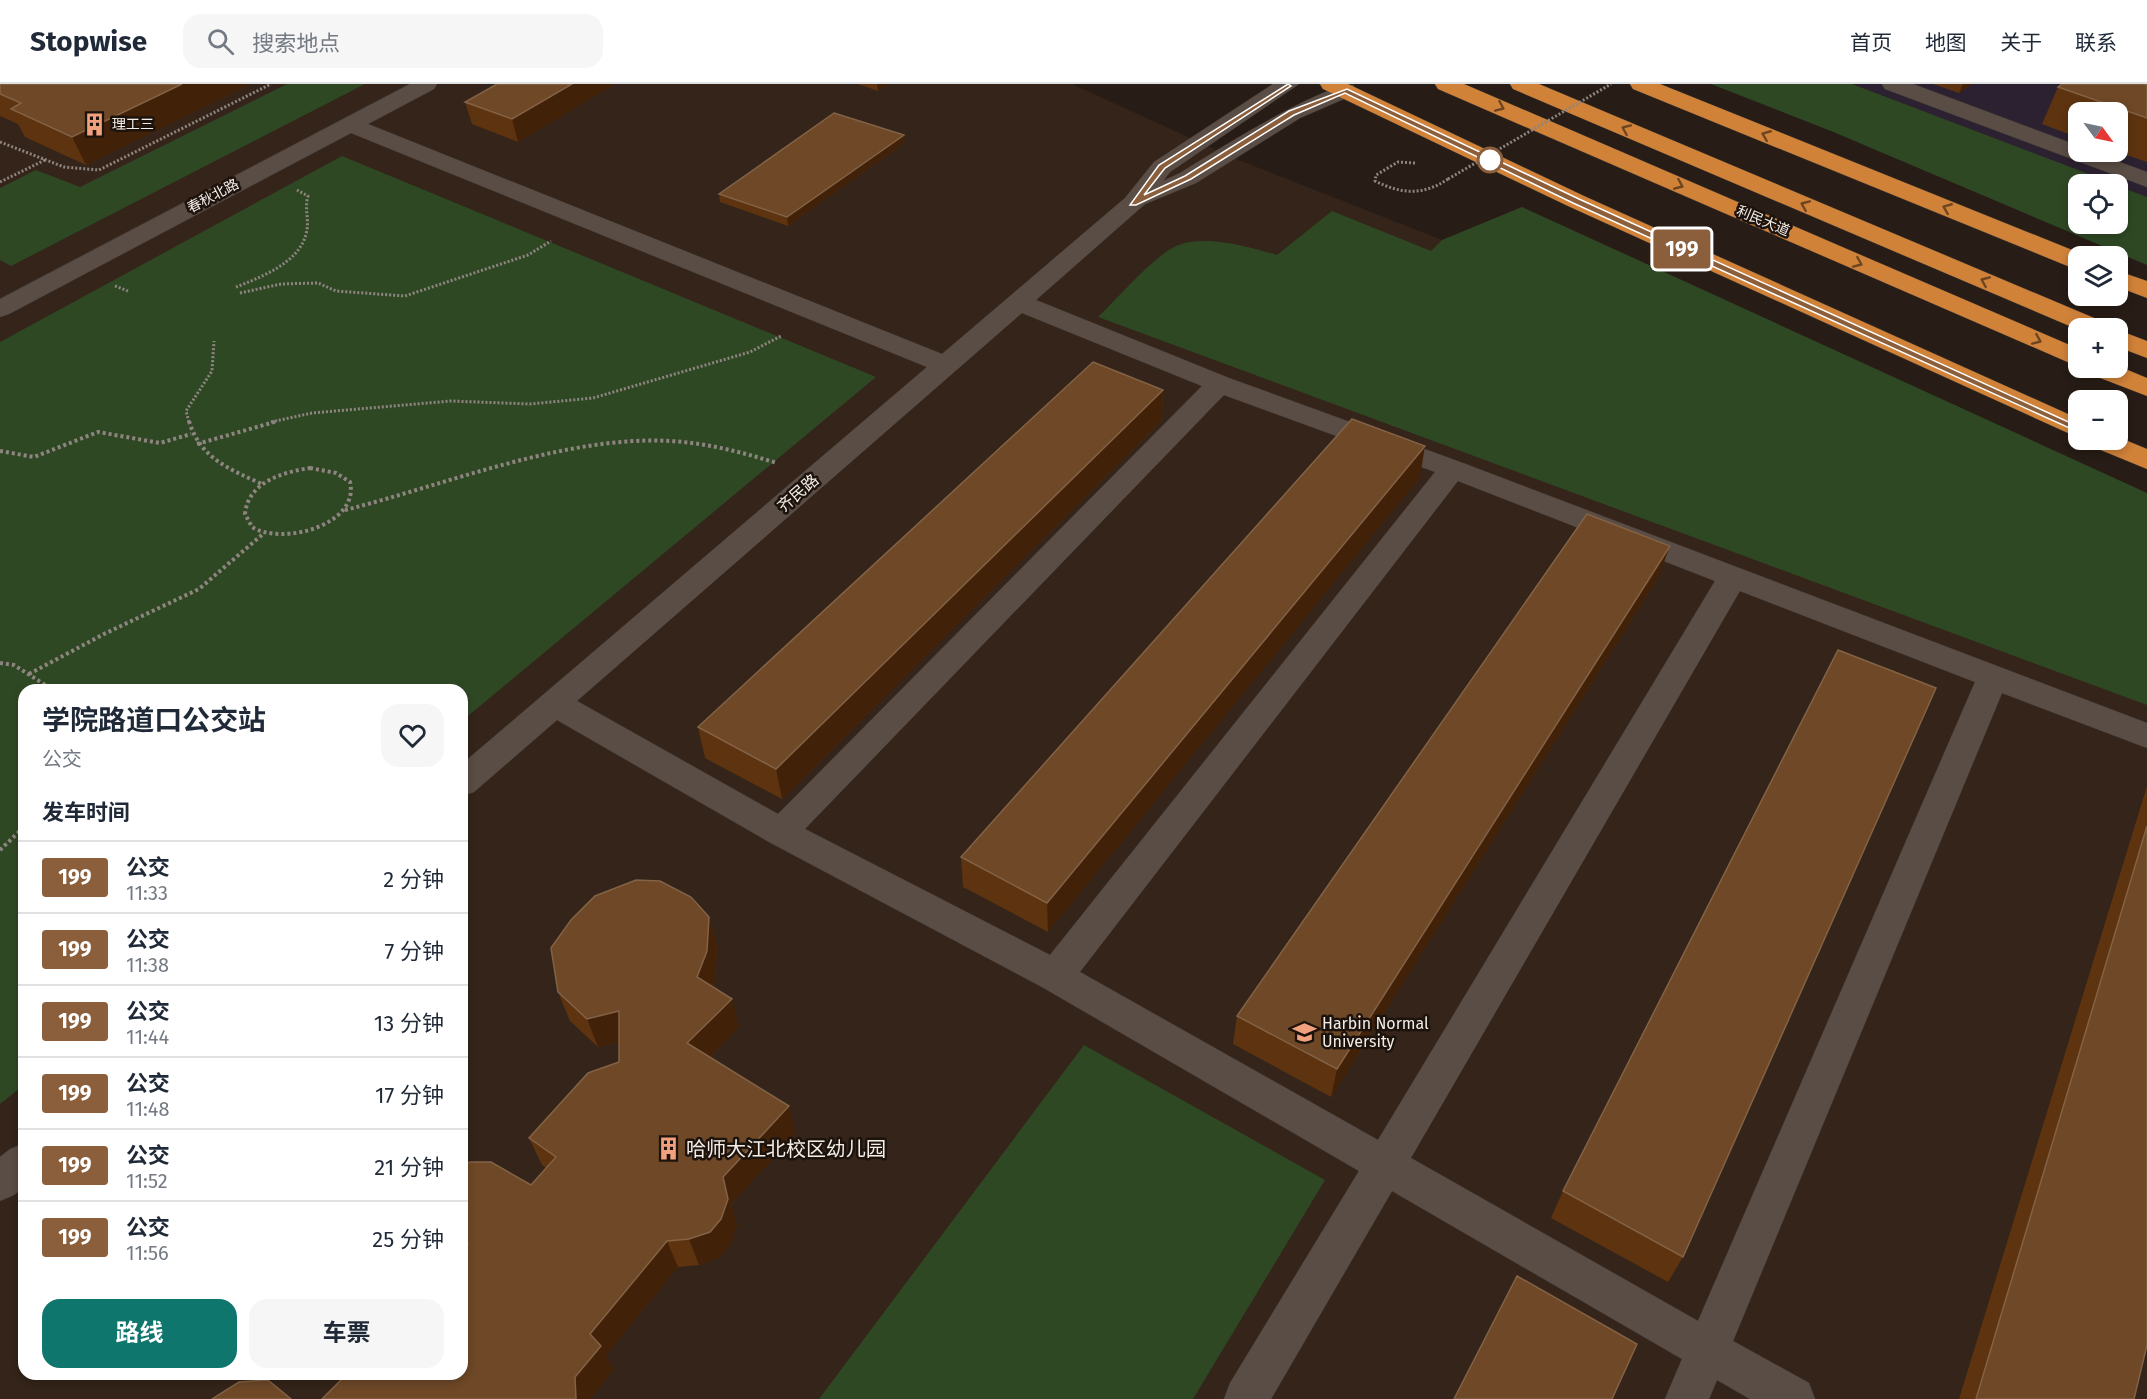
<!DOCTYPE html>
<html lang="zh">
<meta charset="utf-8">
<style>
body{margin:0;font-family:"Fira Sans","Noto Sans SC",sans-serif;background:#f6f6f7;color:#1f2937;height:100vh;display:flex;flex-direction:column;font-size:22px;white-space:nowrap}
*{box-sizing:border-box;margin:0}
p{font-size:20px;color:#747a83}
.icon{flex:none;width:33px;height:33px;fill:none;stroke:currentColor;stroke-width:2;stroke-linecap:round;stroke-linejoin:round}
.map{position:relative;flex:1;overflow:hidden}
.drawer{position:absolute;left:18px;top:600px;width:450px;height:696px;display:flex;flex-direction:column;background:#fff;border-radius:18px;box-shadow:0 3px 9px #0003}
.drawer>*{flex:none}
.badge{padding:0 12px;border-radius:4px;font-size:21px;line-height:39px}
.needle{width:39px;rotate:123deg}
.buttons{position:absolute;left:2068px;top:18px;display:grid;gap:12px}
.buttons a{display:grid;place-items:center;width:60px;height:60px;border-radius:12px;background:#fff;box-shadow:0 3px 9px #0003;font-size:30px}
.map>.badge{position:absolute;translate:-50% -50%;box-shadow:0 0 0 3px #fff}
h2{padding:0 24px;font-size:22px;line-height:54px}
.round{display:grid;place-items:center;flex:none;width:63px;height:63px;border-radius:18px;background:#f6f6f7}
.overview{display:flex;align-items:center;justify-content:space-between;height:102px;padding:0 24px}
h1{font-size:28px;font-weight:700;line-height:45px}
.action{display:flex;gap:12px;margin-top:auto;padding:12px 24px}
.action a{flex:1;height:69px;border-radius:18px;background:#0f766e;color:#fff;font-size:24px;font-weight:700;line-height:69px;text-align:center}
.action a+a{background:#f6f6f7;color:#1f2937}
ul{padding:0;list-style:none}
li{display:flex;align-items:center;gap:18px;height:72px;padding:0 24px;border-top:2px solid #e0e1e3}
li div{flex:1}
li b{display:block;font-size:22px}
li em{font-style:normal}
li .badge{min-width:66px;font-weight:700;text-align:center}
header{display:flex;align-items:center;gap:36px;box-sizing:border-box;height:84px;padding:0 30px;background:#fff;border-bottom:2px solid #e0e1e3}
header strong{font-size:28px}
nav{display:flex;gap:33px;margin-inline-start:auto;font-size:21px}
.search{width:420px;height:54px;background:#f6f6f7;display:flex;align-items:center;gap:15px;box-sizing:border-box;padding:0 21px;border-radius:18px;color:#747a83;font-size:22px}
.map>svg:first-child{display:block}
.commercial{fill:#2c2130;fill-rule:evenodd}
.built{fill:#342419;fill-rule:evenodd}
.green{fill:#2f4824}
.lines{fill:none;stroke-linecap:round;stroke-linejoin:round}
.minor-casing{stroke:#413a35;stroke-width:1}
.highway-casing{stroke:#413a35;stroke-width:1}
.path-far1{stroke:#8e8580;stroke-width:3;stroke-dasharray:2 2;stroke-linecap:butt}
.path{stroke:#8e8580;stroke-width:4;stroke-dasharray:3 3;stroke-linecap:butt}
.minor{fill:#594d45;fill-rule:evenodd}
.highway{fill:#d08239;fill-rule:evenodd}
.path-bridge{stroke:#8e8580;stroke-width:3;stroke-dasharray:2 2;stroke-linecap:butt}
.wall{fill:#5e3410}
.shaded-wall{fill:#412209}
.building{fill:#6e4827;stroke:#836246;stroke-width:1.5}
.oneway{stroke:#6e4521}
.line{fill:#8b5e3c;stroke:#fff;stroke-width:1.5}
.stop-dot{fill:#fff;stroke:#8b5e3c;stroke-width:3}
.labels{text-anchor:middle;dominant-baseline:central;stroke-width:5;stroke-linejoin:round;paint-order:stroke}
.far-poi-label{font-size:14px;fill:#f4ede8;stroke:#1d130d;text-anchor:start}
.far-street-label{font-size:14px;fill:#f4ede8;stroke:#1d130d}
.street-label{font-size:16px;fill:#f4ede8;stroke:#1d130d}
.poi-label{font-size:16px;fill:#f4ede8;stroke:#1d130d;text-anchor:start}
.near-poi-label{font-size:20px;fill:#f4ede8;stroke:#1d130d;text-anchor:start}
</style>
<header>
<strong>Stopwise</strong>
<div class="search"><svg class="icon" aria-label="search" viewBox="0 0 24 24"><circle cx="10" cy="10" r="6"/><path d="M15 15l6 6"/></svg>搜索地点</div>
<nav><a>首页</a><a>地图</a><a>关于</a><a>联系</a></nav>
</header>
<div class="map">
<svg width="2147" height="1315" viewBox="0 0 2147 1315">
<rect width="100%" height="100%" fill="#271c16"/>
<path class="commercial" d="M1852,0H2111L2147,13V113ZM2079,28H2118V68H2079Z"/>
<path class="built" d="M0,0H1072L1234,74L1442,156L1522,123L2147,409V1315H0ZM24,606H462V1290H24Z"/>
<path class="green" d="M287,0H365L11,182L0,176V104L36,86L80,103Z
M1711,0H1852L2115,100H2079V140H2118V102L2147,113V181L1831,47Z
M342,72L876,293L462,637V606H24V1001L0,1020V258Z
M1522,123L2147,409V621L1098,233C1118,214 1147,180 1169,166C1197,147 1248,163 1277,171L1332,127L1431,167L1442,156Z
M1084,961L1325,1096L1193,1315H819Z"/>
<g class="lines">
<defs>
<path id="minor" d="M410,0H437L434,5L368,40L942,270L1125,114L1154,78L1273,0H1299L1170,88L1163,97L1180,89C1211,70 1321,0 1353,1L1356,6L1353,11L1300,34L1196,99L1145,120L1036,216L1229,294L1463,379L2147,639V664L2002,609L1733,1257L1809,1299L1815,1315H1750L1717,1296L1709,1315H1665L1682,1275L1392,1107L1271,1315H1224L1230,1299L1359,1087L1042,903L769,758L557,636L474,708L462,712V680L927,283L351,49L9,230L0,233V215ZM1022,229L1202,302L778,730L577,617ZM1224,311L1435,388L1050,871L805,745ZM1458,397L1715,497L1378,1056L1080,888ZM1740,507L1975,598L1698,1237L1411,1074Z
M1882,0H1913L2079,62V68H2092L2147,88V103L1885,5Z
M24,1060V1103L14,1111L0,1117V1073L10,1065Z"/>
<path id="highway" d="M1320,0H1348L1584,112L2079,335V354L1568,122L1323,5Z
M1435,0H1464L2079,265V283L1438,5Z
M1510,0H1539L2106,239L2110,244L2079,246L1513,5Z
M1630,0H1660L2087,172H2079V185L2070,183L1633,5Z
M2118,187L2147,197V214L2118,203Z
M2118,246L2147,257V274L2118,263Z
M2118,282L2147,294V312L2090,290L2086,284Z
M2118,353L2147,365V385L2091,362L2087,356H2118Z"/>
</defs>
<use href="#minor" class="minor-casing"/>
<use href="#highway" class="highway-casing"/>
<path class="path-far1" d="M0,58L64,83L99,86L271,0
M1415,79L1398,78L1376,91L1375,97C1401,110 1423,112 1448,95
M0,98L45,76
M115,202L128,207
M236,203C261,193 299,179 306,150C310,137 304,125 308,112L297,106
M240,209L281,200L318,199L336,207L405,212L528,171L551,157
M189,338L186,327L212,287L214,257
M271,338L312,329L451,317L530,320L593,314L750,268L781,252"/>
<path class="path" d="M189,337C200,374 229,385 262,400
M197,360L278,337
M0,367L34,373L98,348L160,359L191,350
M310,384L336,389L350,398C360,441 282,462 252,443L245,430C248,398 283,388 310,384Z
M345,426C445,401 567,351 670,357C707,359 741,368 777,379
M0,579L14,581L53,606
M29,590L104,550L199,505L263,450
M0,766L24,743"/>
<use href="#minor" class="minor"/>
<use href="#highway" class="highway"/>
<path class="path-bridge" d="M1448,95L1611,0"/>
</g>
<path class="wall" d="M0,0H251L86,81L25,53L18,40L0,32Z
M497,0H615L518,58L472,40L465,18Z
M858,0H888L878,7Z
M1933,0H1972L1959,9Z
M2147,1V78L2118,68V28H2079V54L2042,40L2058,3Z
M904,51V59L788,142L720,118L719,110Z
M1163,306L1162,336L782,715L705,674L698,643Z
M1420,393L1048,848L963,803L961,773Z
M1659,492L1331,1013L1233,960L1237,932Z
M2147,702V1261L2134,1315H1959Z
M709,833L717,862L715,896L713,903L739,943L710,973L796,1049L731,1120L737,1141L730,1161L719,1174L699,1181L678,1183L606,1271L613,1286L590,1315H322L462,1290V1082L531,1101L546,1084L542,1081L529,1054L619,978V958L598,963L570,937L558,908Z
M1563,1107L1683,1173L1668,1198L1551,1134Z"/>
<path class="shaded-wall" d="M182,0H251L86,81L72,53Z
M572,0H615L518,58L512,35Z
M877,0H888L878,7Z
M1963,0H1972L1959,9Z
M904,51V59L788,142L787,133Z
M1163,306L1162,336L782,715L776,685Z
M1425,362L1420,393L1048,848L1047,819Z
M1670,462L1659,492L1331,1013L1337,985Z
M709,833L717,862L715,896L705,921L697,893Z
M732,915L739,943L696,987L687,959Z
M619,927L630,955L598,963L587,935Z
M789,1022L796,1049L731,1120L737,1141L730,1161L719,1174L699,1181L689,1155L723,1093Z
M667,1157L678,1183L606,1271L613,1286L590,1315H576L575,1293L590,1250Z"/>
<path class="building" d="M0,0H182L72,53L11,25L21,19L0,10Z
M497,0H572L512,35L465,18Z
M2062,0H2144L2147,1V34L2058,3Z
M834,29L904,51L787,133L719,110Z
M1093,278L1163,306L776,685L698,643Z
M1352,335L1425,362L1047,819L961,773Z
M1587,430L1670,462L1337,985L1237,932Z
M1838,566L1936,604L1683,1173L1563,1107Z
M2147,742V1261L2134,1315H1976Z
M636,796L660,797L691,813L709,833L707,867L697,893L732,915L687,959L789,1022L723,1093L728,1115L721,1135L710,1148L689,1155L667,1157L590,1250L601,1262L575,1293L576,1315H322L347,1290H462V1166L468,1160L462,1155V1082L470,1078H491L531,1101L556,1073L529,1054L588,989L619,978V927L587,935L558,908L551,864L571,836L595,812Z
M1517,1192L1637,1260L1612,1315H1454Z
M268,1296L291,1315H212L239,1298Z"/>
<defs><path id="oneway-chevron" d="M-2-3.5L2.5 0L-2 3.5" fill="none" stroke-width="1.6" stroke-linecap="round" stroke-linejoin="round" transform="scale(1.5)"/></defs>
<g class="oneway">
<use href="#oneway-chevron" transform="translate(1500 23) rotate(23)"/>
<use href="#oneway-chevron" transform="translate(1626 45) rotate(-157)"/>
<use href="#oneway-chevron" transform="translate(1766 51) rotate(-158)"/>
<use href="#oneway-chevron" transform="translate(1679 101) rotate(23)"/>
<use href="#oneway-chevron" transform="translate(1805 121) rotate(-157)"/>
<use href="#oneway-chevron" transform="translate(1947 124) rotate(-158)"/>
<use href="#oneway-chevron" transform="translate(1858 179) rotate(23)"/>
<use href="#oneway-chevron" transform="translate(1985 197) rotate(-157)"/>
<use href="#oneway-chevron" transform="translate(2037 256) rotate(23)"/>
</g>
<path class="line" d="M1288,0L1291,2L1165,84L1144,111L1185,92L1289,27L1347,5L1579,115L2084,345L2076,347L1573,119L1345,9L1294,31L1191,95L1136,121H1130L1159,81Z"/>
<defs>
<symbol id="building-bare" viewBox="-9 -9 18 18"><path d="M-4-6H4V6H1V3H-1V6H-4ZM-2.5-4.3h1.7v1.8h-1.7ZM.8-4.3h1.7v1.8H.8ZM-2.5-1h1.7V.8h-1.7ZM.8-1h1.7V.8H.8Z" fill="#f2a17e" stroke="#1d130d" stroke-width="2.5" paint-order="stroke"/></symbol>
<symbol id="university-bare" viewBox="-9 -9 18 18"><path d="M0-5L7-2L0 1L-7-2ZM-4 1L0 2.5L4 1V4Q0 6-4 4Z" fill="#f2a17e" stroke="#1d130d" stroke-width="2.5" paint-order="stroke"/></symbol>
</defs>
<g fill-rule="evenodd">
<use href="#building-bare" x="78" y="24" width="33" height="33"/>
<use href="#university-bare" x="1288" y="932" width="33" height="33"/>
<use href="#building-bare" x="652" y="1048" width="33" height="33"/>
</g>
<circle class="stop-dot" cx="1490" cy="76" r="12"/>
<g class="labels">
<g class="far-poi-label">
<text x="112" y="40">理工三</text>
</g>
<g class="far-street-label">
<text transform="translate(213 112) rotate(-28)">春秋北路</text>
<text transform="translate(1763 137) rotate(23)">利民大道</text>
</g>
<g class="street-label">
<text transform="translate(798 409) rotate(-41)">齐民路</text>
</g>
<g class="poi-label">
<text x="1322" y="939">Harbin Normal<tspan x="1322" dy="18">University</tspan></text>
</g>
<g class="near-poi-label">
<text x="686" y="1065">哈师大江北校区幼儿园</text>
</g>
</g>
</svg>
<div class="buttons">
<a><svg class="needle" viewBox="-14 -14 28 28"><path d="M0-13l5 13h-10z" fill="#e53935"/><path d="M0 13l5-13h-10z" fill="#747a83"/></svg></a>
<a><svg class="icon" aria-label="locate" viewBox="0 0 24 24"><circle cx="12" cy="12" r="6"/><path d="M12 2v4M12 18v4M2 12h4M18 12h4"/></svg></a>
<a><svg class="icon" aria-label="layers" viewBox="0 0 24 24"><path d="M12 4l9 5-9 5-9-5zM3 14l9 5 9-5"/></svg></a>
<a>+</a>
<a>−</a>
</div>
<b class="badge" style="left:1682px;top:165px;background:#8b5e3c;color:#fff">199</b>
<section class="drawer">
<div class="overview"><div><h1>学院路道口公交站</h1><p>公交</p></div><a class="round"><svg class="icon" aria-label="heart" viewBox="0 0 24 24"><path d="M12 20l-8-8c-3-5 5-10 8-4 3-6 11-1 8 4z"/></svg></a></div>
<h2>发车时间</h2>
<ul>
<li><span class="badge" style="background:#8b5e3c;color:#fff">199</span><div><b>公交</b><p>11:33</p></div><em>2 分钟</em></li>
<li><span class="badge" style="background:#8b5e3c;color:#fff">199</span><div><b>公交</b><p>11:38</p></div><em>7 分钟</em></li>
<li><span class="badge" style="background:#8b5e3c;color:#fff">199</span><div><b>公交</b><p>11:44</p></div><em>13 分钟</em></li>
<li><span class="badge" style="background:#8b5e3c;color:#fff">199</span><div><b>公交</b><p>11:48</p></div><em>17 分钟</em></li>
<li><span class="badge" style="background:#8b5e3c;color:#fff">199</span><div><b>公交</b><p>11:52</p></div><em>21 分钟</em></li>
<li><span class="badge" style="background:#8b5e3c;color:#fff">199</span><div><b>公交</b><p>11:56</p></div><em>25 分钟</em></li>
</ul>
<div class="action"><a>路线</a><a>车票</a></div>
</section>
</div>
